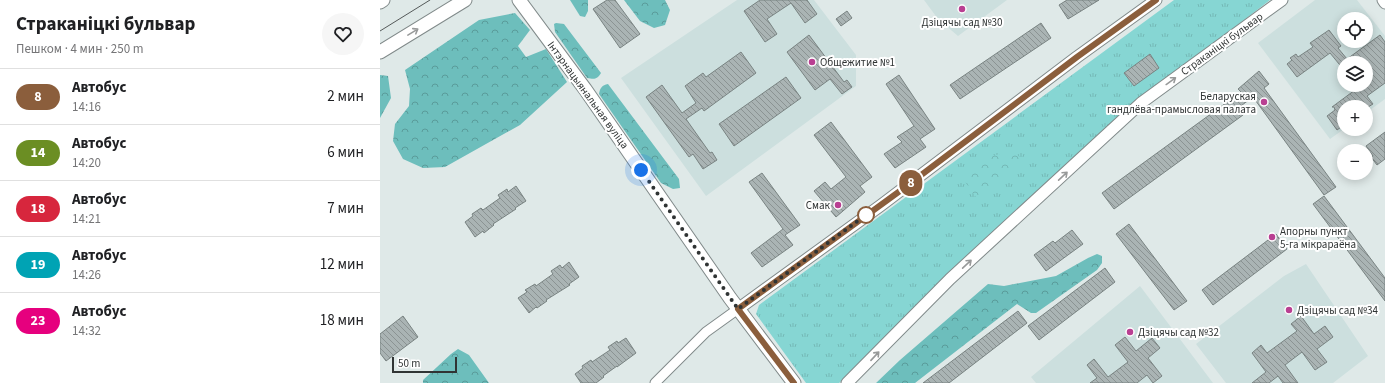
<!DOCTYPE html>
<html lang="ru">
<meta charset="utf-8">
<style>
body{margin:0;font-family:"Source Sans 3",sans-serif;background:#f6f6f6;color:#202124;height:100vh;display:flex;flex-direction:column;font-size:15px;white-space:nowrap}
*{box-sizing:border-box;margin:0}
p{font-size:13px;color:#757577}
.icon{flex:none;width:22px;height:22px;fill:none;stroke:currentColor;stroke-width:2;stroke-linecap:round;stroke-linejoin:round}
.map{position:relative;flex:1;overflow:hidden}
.side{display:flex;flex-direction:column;background:#fff;width:380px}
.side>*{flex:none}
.badge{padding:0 8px;border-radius:13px;font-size:14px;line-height:26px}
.buttons{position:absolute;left:957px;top:12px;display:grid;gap:8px}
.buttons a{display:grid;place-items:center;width:36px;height:36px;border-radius:50%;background:#fff;box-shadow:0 2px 10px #0003;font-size:20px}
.scale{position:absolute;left:12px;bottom:10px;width:65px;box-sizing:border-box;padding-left:4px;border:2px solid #303434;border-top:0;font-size:11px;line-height:14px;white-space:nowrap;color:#303434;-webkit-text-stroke:3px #fff;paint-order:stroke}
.you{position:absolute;width:20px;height:20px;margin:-10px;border:3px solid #fff;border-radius:50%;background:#1a73e8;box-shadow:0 0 0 6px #1a73e833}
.map>.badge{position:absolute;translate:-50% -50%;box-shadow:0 0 0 2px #fff}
.round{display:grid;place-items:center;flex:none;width:42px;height:42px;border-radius:21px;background:#f6f6f6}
.overview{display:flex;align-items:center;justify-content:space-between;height:68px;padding:0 16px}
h1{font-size:19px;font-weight:700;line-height:30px}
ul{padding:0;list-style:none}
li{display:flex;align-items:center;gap:12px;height:56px;padding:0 16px;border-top:1px solid #e0e0e0}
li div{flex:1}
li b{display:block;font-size:15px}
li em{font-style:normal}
li .badge{min-width:44px;font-weight:700;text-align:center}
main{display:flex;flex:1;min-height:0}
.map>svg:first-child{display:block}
.built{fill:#ccdfde;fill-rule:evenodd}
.grass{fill:url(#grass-tufts)}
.forest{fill:url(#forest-crowns)}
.park{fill:url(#park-crowns)}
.building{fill:url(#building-back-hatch);stroke:#798382}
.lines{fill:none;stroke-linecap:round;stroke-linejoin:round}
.minor-casing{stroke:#818a8a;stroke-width:11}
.tertiary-casing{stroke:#818a8a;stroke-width:13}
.secondary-casing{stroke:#818a8a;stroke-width:15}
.minor{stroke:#fff;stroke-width:9}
.tertiary{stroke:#fff;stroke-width:11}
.secondary{stroke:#fff;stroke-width:13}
.tram{stroke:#545959;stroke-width:1}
.oneway{stroke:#989a9a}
.line-casing{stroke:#fff;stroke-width:9}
.line{stroke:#8b5e3c;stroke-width:6}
.walk{stroke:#303434;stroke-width:4;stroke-dasharray:0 7.2}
.poi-dot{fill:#b93f92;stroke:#fff;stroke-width:1.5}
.stop-dot{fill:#fff;stroke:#8b5e3c;stroke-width:2}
.labels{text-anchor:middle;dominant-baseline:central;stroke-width:4;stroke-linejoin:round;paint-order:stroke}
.poi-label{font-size:11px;fill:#303434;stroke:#fff;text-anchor:start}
.street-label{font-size:11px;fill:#303434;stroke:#fff}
</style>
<main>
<section class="side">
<div class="overview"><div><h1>Страканіцкі бульвар</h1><p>Пешком · 4 мин · 250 m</p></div><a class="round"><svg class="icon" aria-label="heart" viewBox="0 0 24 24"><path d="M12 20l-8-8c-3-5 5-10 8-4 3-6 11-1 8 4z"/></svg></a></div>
<ul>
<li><span class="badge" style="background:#8b5e3c;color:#fff">8</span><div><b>Автобус</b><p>14:16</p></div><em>2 мин</em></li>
<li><span class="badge" style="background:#6b8e23;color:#fff">14</span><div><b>Автобус</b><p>14:20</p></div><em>6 мин</em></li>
<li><span class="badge" style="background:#d7263d;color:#fff">18</span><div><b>Автобус</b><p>14:21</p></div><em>7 мин</em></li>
<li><span class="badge" style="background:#00a3b4;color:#fff">19</span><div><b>Автобус</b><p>14:26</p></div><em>12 мин</em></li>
<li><span class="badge" style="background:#e6007e;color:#fff">23</span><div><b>Автобус</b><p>14:32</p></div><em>18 мин</em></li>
</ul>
</section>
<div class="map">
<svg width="1005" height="383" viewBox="0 0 1005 383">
<defs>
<pattern id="grass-tufts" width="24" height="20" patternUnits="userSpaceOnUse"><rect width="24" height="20" fill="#86d6d3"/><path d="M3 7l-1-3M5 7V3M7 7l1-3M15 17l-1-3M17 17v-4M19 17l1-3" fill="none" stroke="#74b8b6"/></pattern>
<pattern id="forest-crowns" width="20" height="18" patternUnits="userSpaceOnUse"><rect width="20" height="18" fill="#6dbebc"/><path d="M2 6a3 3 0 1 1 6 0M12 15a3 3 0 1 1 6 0" fill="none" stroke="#5a9b9a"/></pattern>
<pattern id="park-crowns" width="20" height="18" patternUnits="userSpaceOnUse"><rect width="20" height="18" fill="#86d6d3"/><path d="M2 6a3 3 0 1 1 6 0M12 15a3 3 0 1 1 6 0" fill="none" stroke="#74b8b6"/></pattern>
<pattern id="building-back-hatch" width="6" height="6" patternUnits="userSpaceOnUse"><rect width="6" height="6" fill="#aab4b4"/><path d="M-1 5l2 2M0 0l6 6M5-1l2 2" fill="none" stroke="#8b9393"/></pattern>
</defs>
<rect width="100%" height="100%" fill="#dfe9e8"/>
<path class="built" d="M357,0H434L476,55V86L326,196L241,78Z
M544,0H627L578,36L558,19Z
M935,0H977L1005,36V99L986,113V107H964V129L950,139L878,43ZM964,19H986V41H964ZM964,63H986V85H964Z
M926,264L988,356L953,383H846L816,344L904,276Z
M760,286L833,383H656L651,377Z"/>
<path class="grass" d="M794,0H890L737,118L459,383H426L376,314L379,305Z"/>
<path class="forest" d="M190,0H208V11L205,17L200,16Z
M244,0H285L290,10L285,25L274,28L260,21Z
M135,13L150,30L138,46L146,57L166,49L187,82L140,125L65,167L43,168L23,159L13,141L15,124L29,106L30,89L25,70L99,20Z
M176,23L184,24L221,73C217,80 214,79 207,78L175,32L174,24Z
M0,75L8,76L11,98L0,118Z
M228,84L299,179L300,188L293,189L281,183L219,94C220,88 222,85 228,84Z
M717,254L722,256V263L717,270L656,313H651L637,304L535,383H496L520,360L608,284L624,286L676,276L708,258Z
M78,349L89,355L109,383H43V380L71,354Z"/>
<path class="park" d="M635,150L642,162L596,197L581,176L605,158Z"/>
<path class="building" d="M227,0H235L260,34L240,48L213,9Z
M380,0H427L437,14L425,23L411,3L387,19L397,34L385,42L364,11Z
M687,0H719L688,19L679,5Z
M467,11L472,18L461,26L456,19Z
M661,23L671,38L580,99L570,85Z
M949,30L961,46L958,48L967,59L1000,35L1005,42V83L987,96L993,104L988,107H964V125L957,130L947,116L955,110L954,107H952L975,90L971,85H986V63H964V70L950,53L917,77L907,64L912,60L910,58L916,54L918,57L933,47L930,43Z
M429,35L464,82L467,80L472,87L462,94L450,79L435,90L407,52Z
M361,52L376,73L324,111L322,108L306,119L330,153L332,152L337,160L323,169L313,154L309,157L266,97L282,85L302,113L316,103L305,86L323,73L326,77Z
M770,54L779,68L754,86L744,73Z
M879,71L889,84L884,88L956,187L944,195L873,97L858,108L863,115L734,209L722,193L861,92L858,89Z
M519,75L555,129L540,139L546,147L515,168L504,154L522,142L517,137L534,126L506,84Z
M406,77L421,98L354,146L339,124Z
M451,122L492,177L480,186L485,192L456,217L434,191L445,182L451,189L466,177L434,135Z
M1005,132V159L997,165L991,157L993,156L986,146Z
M382,173L420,225L405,235L413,245L382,267L371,253L403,229L369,182Z
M136,186L146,201L135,208L136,209L113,224L114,225L104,233L103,231L95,237L85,222L93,216L92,214L101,208L103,210L120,198L118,195L127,189L128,192Z
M944,196L1005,278V301L933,204Z
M749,224L807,301L794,310L736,234Z
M692,230L703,244L666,271L654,255L673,241L675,243Z
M896,234L907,249L833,305L822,290Z
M189,262L199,277L189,284L190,285L166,300L167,301L157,308L156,307L149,313L138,298L147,292L145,290L155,284L156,286L173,274L171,271L180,265L182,268Z
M725,268L735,282L659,340L648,326Z
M638,311L647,323L569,383H543Z
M23,316L38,337L6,361L0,353V334Z
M921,316L934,334L945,326L953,337L937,349L947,362L935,370L922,352L905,365L918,383H903L898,376L889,383H872L886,372L872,353L881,345L887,353L917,331L911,324Z
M745,337L756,351L772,338L780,348L768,358L782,376L773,383L767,375L757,383H710L717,378L707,365L714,359L728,377L748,362L735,345Z
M246,338L256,353L237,367V366L223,376L224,377L216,383H201L195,374L203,368L202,366L211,360L212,362L230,350L228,347L237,341L238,343Z"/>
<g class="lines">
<defs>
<path id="minor" d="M275,383L326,332L358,309"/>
<path id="tertiary" d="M1003,0L1005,3
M358,309L500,206L697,57L776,0
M467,383L570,279L761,103L902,0"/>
<path id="secondary" d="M139,0L205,89L350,298L414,383
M0,2L3,0
M0,52L85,0"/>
</defs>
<use href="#minor" class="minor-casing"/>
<use href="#tertiary" class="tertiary-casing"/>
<use href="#secondary" class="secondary-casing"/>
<use href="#minor" class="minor"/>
<use href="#tertiary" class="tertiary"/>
<use href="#secondary" class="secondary"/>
<path class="tram" d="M0,31L50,0"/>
</g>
<defs><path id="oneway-shaft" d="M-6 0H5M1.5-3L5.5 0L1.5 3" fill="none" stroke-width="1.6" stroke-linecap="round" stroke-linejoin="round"/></defs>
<g class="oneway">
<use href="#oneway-shaft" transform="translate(33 32) rotate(-31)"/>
<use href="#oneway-shaft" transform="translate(791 81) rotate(-36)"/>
<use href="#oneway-shaft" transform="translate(683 176) rotate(-43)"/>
<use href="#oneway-shaft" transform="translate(587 264) rotate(-43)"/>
<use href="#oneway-shaft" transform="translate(495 356) rotate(-47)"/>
</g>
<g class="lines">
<defs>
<path id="line" d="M414,383L358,309L524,188L697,57L776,0"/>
</defs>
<use href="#line" class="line-casing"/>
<use href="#line" class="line"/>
<path class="walk" d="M261,170L358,309L486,215"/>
</g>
<g class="poi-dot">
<circle cx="582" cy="9" r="4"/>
<circle cx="432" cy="62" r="4"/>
<circle cx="884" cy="102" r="4"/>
<circle cx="458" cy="205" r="4"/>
<circle cx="892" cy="237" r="4"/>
<circle cx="909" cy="310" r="4"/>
<circle cx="750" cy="332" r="4"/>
</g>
<circle class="stop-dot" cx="486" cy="215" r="8"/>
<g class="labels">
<g class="poi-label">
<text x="582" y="22" text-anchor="middle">Дзіцячы сад №30</text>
<text x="440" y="62">Общежитие №1</text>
<text x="876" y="96" text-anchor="end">Беларуская<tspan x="876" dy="13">гандлёва-прамысловая палата</tspan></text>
<text x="450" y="205" text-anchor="end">Смак</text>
<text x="900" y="231">Апорны пункт<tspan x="900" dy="13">5-га мікрараёна</tspan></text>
<text x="917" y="310">Дзіцячы сад №34</text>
<text x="758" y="332">Дзіцячы сад №32</text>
</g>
<g class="street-label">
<text transform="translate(842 44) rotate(-36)">Страканіцкі бульвар</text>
<text transform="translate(208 95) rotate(54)">Інтэрнацыянальная вуліца</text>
</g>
</g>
</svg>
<div class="buttons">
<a><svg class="icon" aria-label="locate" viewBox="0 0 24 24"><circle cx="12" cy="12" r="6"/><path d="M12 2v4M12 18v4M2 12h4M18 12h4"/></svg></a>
<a><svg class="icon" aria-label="layers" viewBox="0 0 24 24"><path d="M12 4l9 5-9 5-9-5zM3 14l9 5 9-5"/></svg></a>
<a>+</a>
<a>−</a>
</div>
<div class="scale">50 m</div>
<div class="you" style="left:261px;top:170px"></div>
<b class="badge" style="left:531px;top:183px;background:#8b5e3c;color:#fff">8</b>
</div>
</main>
